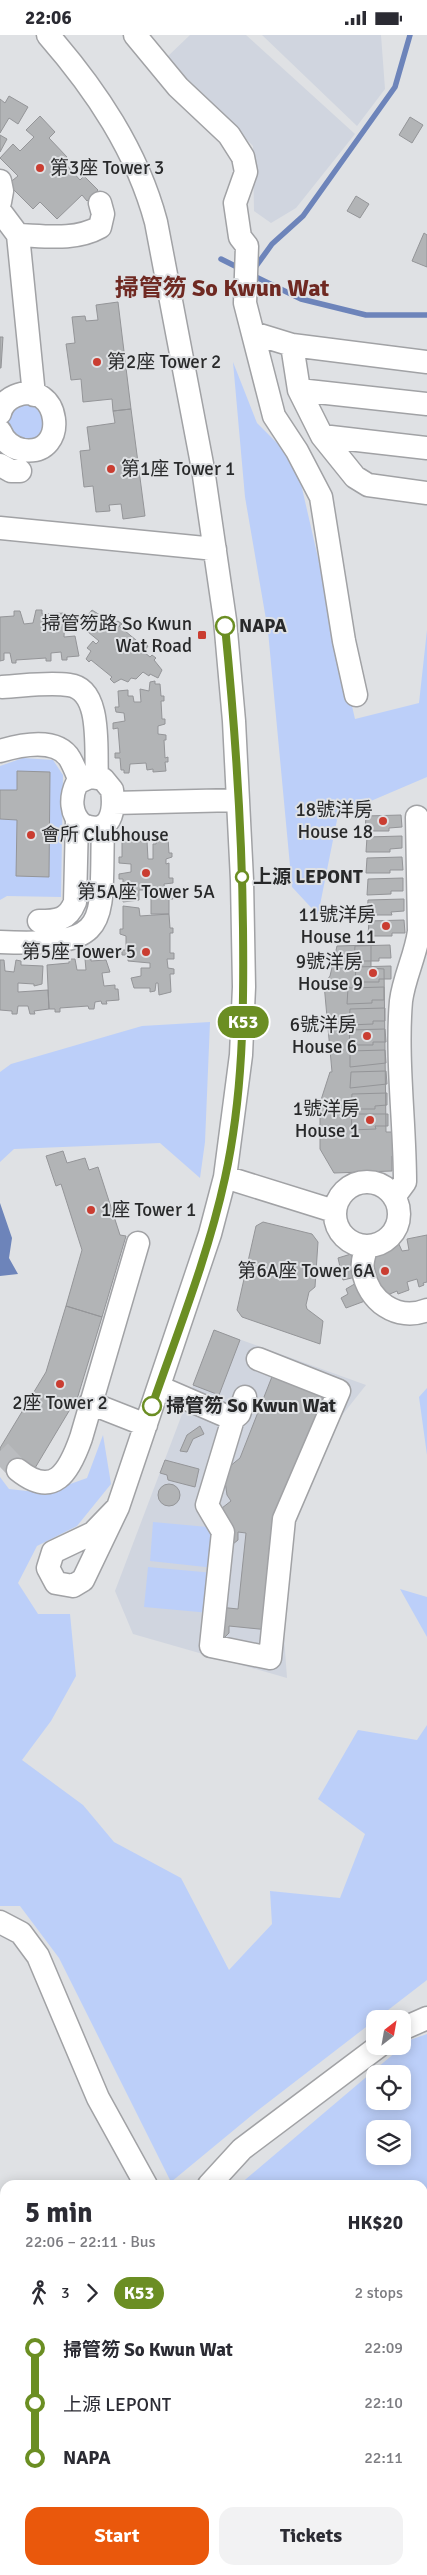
<!DOCTYPE html>
<meta charset="utf-8">
<style>
body{margin:0;font-family:Signika,"Noto Sans TC",sans-serif;background:#f2f2f3;color:#2b2b33;height:100vh;display:flex;flex-direction:column;font-size:19px;white-space:nowrap}
*{box-sizing:border-box;margin:0}
p{font-size:16px;color:#7c7c81}
.icon{flex:none;width:28px;height:28px;fill:none;stroke:currentColor;stroke-width:2;stroke-linecap:round;stroke-linejoin:round}
.map{position:relative;flex:1;overflow:hidden}
.details{position:absolute;left:0px;top:2145px;width:428px;height:395px;display:flex;flex-direction:column;background:#fff;border-radius:15px 15px 0 0;box-shadow:0 2px 12px #0003}
.details>*{flex:none}
.badge{padding:0 10px;border-radius:16px;font-size:18px;line-height:32px}
.needle{width:32px;rotate:31deg}
.tools{position:absolute;left:366px;top:1975px;display:grid;gap:10px}
.tools a{display:grid;place-items:center;width:45px;height:45px;border-radius:10px;background:#fff;box-shadow:0 2px 12px #0003;font-size:25px}
.map>.badge{position:absolute;translate:-50% -50%;box-shadow:0 0 0 2px #fff}
.legs{display:flex;align-items:center;gap:8px;height:55px;padding:0 25px;font-size:16px}
.legs p{margin-inline-start:auto}
.summary{display:flex;align-items:center;justify-content:space-between;height:85px;padding:0 25px}
h1{font-size:28px;font-weight:800;line-height:38px}
.button{display:flex;gap:10px;margin-top:auto;padding:10px 25px}
.button a{flex:1;height:58px;border-radius:15px;background:#ea580c;color:#fff;font-size:20px;font-weight:800;line-height:58px;text-align:center}
.button a+a{background:#f2f2f3;color:#2b2b33}
ul{padding:0 25px;list-style:none}
li{display:flex;align-items:center;gap:18px;height:55px;font-size:19px}
li i{display:grid;place-items:center;width:8px;height:100%;margin:0 6px;background:currentColor}
li i::after{content:'';width:12px;height:12px;margin:-6px;border:4px solid;border-radius:50%;background:#fff}
li p{margin-inline-start:auto}
li:first-child i{background:linear-gradient(#0000 50%,currentColor 0)}
li:last-child i{background:linear-gradient(currentColor 50%,#0000 0)}
.status{display:flex;justify-content:space-between;align-items:center;height:35px;padding:0 25px;background:#fff;direction:ltr}
.status svg{height:14px;fill:currentColor}
.map>svg:first-child{display:block}
.built{fill:#d0d5df}
.green{fill:#bccff9;fill-rule:evenodd}
.water{fill:#6d84ba}
.lines{fill:none;stroke-linecap:round;stroke-linejoin:round}
.stream{stroke:#6d84ba;stroke-width:5.5}
.building{fill:#b2b4b6;stroke:#949598}
.minor-tunnel{stroke:#babcbf;stroke-width:22;stroke-dasharray:22 11;stroke-linecap:butt}
.minor-casing{stroke:#a1a2a5;stroke-width:25}
.minor{stroke:#fff;stroke-width:22}
.line-1-casing{stroke:#fff;stroke-width:11}
.line-1{stroke:#6b8e23;stroke-width:8}
.poi-dot{fill:#ca3d31;stroke:#dfe1e4;stroke-width:2}
.stop-1-dot{fill:#fff;stroke:#6b8e23;stroke-width:2.5}
.labels{text-anchor:middle;dominant-baseline:central;stroke-width:4;stroke-linejoin:round;paint-order:stroke}
.poi-label{font-size:19px;fill:#28292a;stroke:#dfe1e4;text-anchor:end}
.stop-label{font-size:19px;font-weight:bold;fill:#28292a;stroke:#dfe1e4;text-anchor:start}
.district-label{font-size:24px;font-weight:bold;fill:#6f2922;stroke:#dfe1e4}
</style>
<div class="status"><b>22:06</b><svg viewBox="0 0 49 12"><path d="M0 12V9h3v3zM5 12V6h3v6zM10 12V3h3v9zM15 12V0h3v12zM26 1h20v11H26zM47 4h2v5h-2z"/></svg></div>
<div class="map">
<svg width="427" height="2540" viewBox="0 0 427 2540">
<rect width="100%" height="100%" fill="#dfe1e4"/>
<path class="built" d="M190,0H246L355,99L296,173L271,188L254,176L253,111L166,23Z
M262,0H381L385,54L357,91Z
M214,1295L366,1350L320,1408L292,1479L281,1560L287,1643L133,1599L115,1556Z"/>
<path class="green" d="M233,327L257,388L296,427L355,684L419,668L427,595V742L338,780L318,880L292,852L268,596L245,462Z
M13,368L42,371L43,404L15,408L4,381Z
M23,723L53,725L63,740L61,862L7,861L0,865V731Z
M210,987L205,1107L200,1143L160,1108L14,1114L0,1127V1037L11,1029L142,991Z
M427,1353V1420L419,1362Z
M103,1400L111,1449L77,1491L37,1511L18,1548L38,1579H70L76,1641L51,1686L22,1725L83,1770L114,1807L181,1843L229,1935L272,1889L270,1856L340,1863L365,1799L318,1764L358,1695L417,1705L427,1690V1945L257,2076L171,2147L59,1923L20,1871H0V1442L9,1454L45,1458L87,1443Z
M153,1487L219,1493L215,1533L150,1526Z
M148,1532L214,1538L210,1578L144,1572Z
M400,1554L427,1562V1602Z
M427,1999V2540H400L396,2535H422V2150H239L410,2005ZM375,2039H402V2066H375ZM375,2094H402V2121H375Z
M5,2231V2294L0,2303V2233Z
M187,2535H334L337,2540H182Z"/>
<path class="water" d="M0,1168L12,1203L9,1223L18,1239L0,1241Z"/>
<g class="lines">
<path class="stream" d="M221,224L241,234
M254,234L272,209L303,181L395,52L410,0
M252,240L301,264L366,280H427"/>
</g>
<path class="building" d="M9,61L28,72L18,89L9,83L0,98V64L5,68Z
M40,81L55,97L49,103L67,122L63,126L80,145L84,141L98,155L87,166L82,160L57,184L40,167L33,174L8,149L18,141L0,123L13,109L20,116L34,102L26,95Z
M410,82L423,90L412,108L399,100Z
M0,100L7,104L0,117Z
M356,161L369,169L360,183L347,176Z
M424,198L427,200V232L412,226Z
M118,267L131,374L113,376L112,364L83,367L81,344L71,345L66,309L75,308L72,282L85,281L86,286L98,285L96,270Z
M0,302H3L1,333H0Z
M131,374L145,481L123,484L121,469L109,470L110,476L96,477L93,451L84,452L80,416L90,415L87,392L115,388L113,376Z
M36,575H42V579L65,578L64,602L75,601L79,621L67,622V625H62L61,617L51,618V626H46V623L16,625V628H12L10,618H4V625L0,626V582L14,581V576H20L24,589L33,588Z
M92,575L103,582L105,580L108,583L107,586L112,590L118,586L122,589L119,591L142,610L144,608L148,611L144,617L150,622L152,620L156,623L154,625L162,635L158,643L150,639L149,641L143,637L136,644L131,643L128,647L121,644L114,648L110,644L112,642L91,625L89,627L86,624L91,616L87,613L93,606L96,609L99,606L88,597L92,593L85,584Z
M155,646V649H160L161,661H164V666H161L162,684H165V689L158,691V699L166,700V705H164L165,723L168,722V727H165L166,736L153,737V734L147,735L146,728L130,729L129,738H124V735H121L120,723H115V718H120L118,693L113,694V688L125,686L124,678L116,677L115,672H119L118,656L128,655V661H133L134,667H141L140,654L149,656L150,647Z
M17,736L50,737L49,842L16,841L17,785L0,784V755H17Z
M401,780L402,792L389,793V796H365L366,781Z
M134,796V799H138V806H147L148,824H153V809H156L158,800L168,803L169,818H172V822L166,824V829L169,828V843H173V848L164,849L165,858L173,859V864H169V879H151V855H139V865L123,867V844H119V839L131,837V829L119,828V822H122V799Z
M402,801V813L390,814V817H366L367,802Z
M402,822L403,835H390V838H366L367,823Z
M403,843V856H391V859L367,860L368,844Z
M404,864V876L391,877L392,880H367L368,865Z
M123,871L139,873L140,881L169,879L170,893H173V898H170V918H174V924H167L168,933L174,934V939H170L171,957L159,960L158,948H156L155,956L150,957V953H134L131,943L141,941V933H150V928L128,926V920H122V915H126V901L120,899V894H123Z
M404,885L405,898H392V901H368L369,886Z
M371,910V933L384,934L386,1097H396L397,1121H392V1136L334,1138L320,1114V1068L330,1037H332L324,949L330,941L337,911Z
M390,910L391,923H379V926H354L355,911Z
M69,924H75L77,935H86L85,924H91V926L106,925L110,937L102,938L104,951L115,950V954H118L119,965L106,966L107,969H102L101,966L95,967L94,974H89L88,971L60,973V977H55V974H49L47,930L69,928Z
M0,925H4L5,936L14,937L16,925L21,926V930L43,931L42,949L34,951V949L18,948V957L48,955L49,974L34,976L35,979H30L28,971H18L17,979H12V976L0,975Z
M391,931V944H379V947H355L356,932Z
M384,952V965H372V968L347,969L348,953Z
M385,973V986H373V989L349,990L350,974Z
M385,994L386,1007H373V1010H349L350,995Z
M385,1015L386,1028L350,1032V1016Z
M386,1036L387,1049L350,1053L351,1037Z
M387,1058V1070L375,1071V1074H351L352,1059Z
M352,1079H388V1091H375L376,1094L351,1095Z
M63,1116L67,1128L85,1123L89,1135L98,1132L120,1200L126,1201L102,1282L66,1271L82,1215L61,1149L56,1151L46,1121Z
M263,1187L312,1199L318,1207L315,1252L309,1257L306,1270L307,1274L323,1286L320,1309L242,1282L237,1275L256,1191Z
M427,1200V1247L423,1248L424,1250L419,1252L417,1244L407,1247L409,1255L398,1259L397,1256L366,1269L365,1266L346,1273L341,1263L348,1259L346,1254L358,1247L356,1242L343,1245L338,1223L351,1219L352,1224L393,1211V1209L398,1207L402,1216L409,1215L407,1204Z
M66,1271L102,1282L78,1361L35,1433L24,1435L0,1421V1413L46,1337Z
M214,1295L240,1305L219,1360L193,1350Z
M275,1334L327,1355L281,1471L269,1595L229,1591V1598L224,1603L217,1597L219,1572L238,1574L246,1498L238,1497V1505L233,1509L222,1473L231,1466L227,1460L225,1446L229,1432L240,1423Z
M200,1391L204,1399L193,1404L187,1417L180,1416L187,1400Z
M165,1425L199,1434L195,1452L168,1445L167,1440L160,1438Z
M158 1460a11 11 0 1 1 22 0a11 11 0 1 1-22 0Z"/>
<g class="lines">
<path class="minor-tunnel" d="M0,1416L18,1435"/>
<defs>
<path id="minor" d="M48,0C96,55 137,116 156,187L203,434L225,585L234,686L242,845L244,952L241,1020L225,1142L210,1199L118,1472L83,1545L73,1551L56,1548L48,1533L53,1517L93,1498L118,1472
M135,0L178,52L229,100L243,122L246,137L235,168L240,202L247,211L245,268L274,381L297,416L321,462L344,606L356,660
M0,146L2,156L0,167
M0,176L18,200L34,360
M18,200C45,201 75,206 100,192L103,179L100,168
M253,298L292,310L427,327
M292,310L299,355L322,401L355,442L368,450L427,458
M299,355L427,369
M0,378C2,370 8,364 15,361C60,342 71,422 23,415C12,413 4,406 0,396
M322,401L427,413
M0,430L11,436H20
M0,493L215,514
M2,652C24,651 47,647 69,650C103,654 95,716 97,742
M0,716C20,710 57,702 70,724C74,731 77,739 80,746
M90,742L103,744L112,755C115,776 111,801 83,790C70,780 70,762 77,748Z
M113,768L238,765
M39,886C57,886 68,885 75,867L77,786
M0,907C115,912 100,890 103,791
M225,1142L334,1176
M335 1179a32 32 0 1 1 64 0a32 32 0 1 1-64 0Z
M394,1162L405,1147C405,1089 396,1023 401,966C404,942 416,920 419,896L417,782
M366,1212C365,1219 361,1228 363,1235C368,1266 397,1287 427,1275
M159,1352L233,1384L239,1379L245,1362
M90,1368L146,1390
M233,1384L207,1470L223,1497L211,1611L270,1623L284,1484L339,1356L258,1324
M18,1435C54,1464 69,1437 81,1403L138,1208
M0,1887L21,1898L38,1921L98,2063L146,2150
M402,1994L427,1983
M209,2150L242,2114L379,2011
M366,2535L370,2540
M386,2535L389,2540"/>
</defs>
<use href="#minor" class="minor-casing"/>
<use href="#minor" class="minor"/>
</g>
<g class="lines">
<defs>
<path id="line-1" d="M152,1371C178,1296 208,1221 225,1143C243,1061 244,977 243,893C242,793 235,692 225,591"/>
</defs>
<use href="#line-1" class="line-1-casing"/>
<use href="#line-1" class="line-1"/>
</g>
<g class="poi-dot">
<circle cx="40" cy="133" r="5"/>
<circle cx="97" cy="327" r="5"/>
<circle cx="111" cy="434" r="5"/>
<rect x="197" y="595" width="10" height="10" rx="2.5"/>
<circle cx="383" cy="786" r="5"/>
<circle cx="31" cy="800" r="5"/>
<circle cx="146" cy="838" r="5"/>
<circle cx="386" cy="891" r="5"/>
<circle cx="146" cy="917" r="5"/>
<circle cx="373" cy="938" r="5"/>
<circle cx="367" cy="1001" r="5"/>
<circle cx="370" cy="1085" r="5"/>
<circle cx="91" cy="1175" r="5"/>
<circle cx="385" cy="1236" r="5"/>
<circle cx="60" cy="1349" r="5"/>
</g>
<g class="stop-1-dot">
<circle cx="225" cy="591" r="9"/>
<circle cx="242" cy="842" r="6"/>
<circle cx="152" cy="1371" r="9"/>
</g>
<g class="labels">
<g class="poi-label">
<text x="50" y="133" text-anchor="start">第3座 Tower 3</text>
<text x="107" y="327" text-anchor="start">第2座 Tower 2</text>
<text x="121" y="434" text-anchor="start">第1座 Tower 1</text>
<text x="192" y="589">掃管笏路 So Kwun<tspan x="192" dy="22">Wat Road</tspan></text>
<text x="373" y="775">18號洋房<tspan x="373" dy="22">House 18</tspan></text>
<text x="41" y="800" text-anchor="start">會所 Clubhouse</text>
<text x="146" y="857" text-anchor="middle">第5A座 Tower 5A</text>
<text x="376" y="880">11號洋房<tspan x="376" dy="22">House 11</tspan></text>
<text x="136" y="917">第5座 Tower 5</text>
<text x="363" y="927">9號洋房<tspan x="363" dy="22">House 9</tspan></text>
<text x="357" y="990">6號洋房<tspan x="357" dy="22">House 6</tspan></text>
<text x="360" y="1074">1號洋房<tspan x="360" dy="22">House 1</tspan></text>
<text x="101" y="1175" text-anchor="start">1座 Tower 1</text>
<text x="375" y="1236">第6A座 Tower 6A</text>
<text x="60" y="1368" text-anchor="middle">2座 Tower 2</text>
</g>
<g class="stop-label">
<text x="239" y="591">NAPA</text>
<text x="253" y="842">上源 LEPONT</text>
<text x="166" y="1371">掃管笏 So Kwun Wat</text>
</g>
<g class="district-label">
<text x="222" y="253">掃管笏 So Kwun Wat</text>
</g>
</g>
</svg>
<div class="tools">
<a><svg class="needle" viewBox="-14 -14 28 28"><path d="M0-13l5 13h-10z" fill="#e53935"/><path d="M0 13l5-13h-10z" fill="#7c7c81"/></svg></a>
<a><svg class="icon" aria-label="locate" viewBox="0 0 24 24"><circle cx="12" cy="12" r="6"/><path d="M12 2v4M12 18v4M2 12h4M18 12h4"/></svg></a>
<a><svg class="icon" aria-label="layers" viewBox="0 0 24 24"><path d="M12 4l9 5-9 5-9-5zM3 14l9 5 9-5"/></svg></a>
</div>
<b class="badge" style="left:243px;top:987px;background:#6b8e23;color:#fff">K53</b>
<section class="details">
<div class="summary"><div><h1>5 min</h1><p>22:06 – 22:11 · Bus</p></div><b>HK$20</b></div>
<div class="legs"><svg class="icon" aria-label="walk" viewBox="0 0 24 24"><circle cx="13" cy="4" r="2"/><path d="M13 8l-2 6 4 7M11 14l-3 7M7 12l3-4h3l4 4"/></svg>3<svg class="icon" aria-label="forward" viewBox="0 0 24 24"><path d="M9 5l7 7-7 7"/></svg><b class="badge" style="background:#6b8e23;color:#fff">K53</b><p>2 stops</p></div>
<ul>
<li><i style="color:#6b8e23"></i><b>掃管笏 So Kwun Wat</b><p>22:09</p></li>
<li><i style="color:#6b8e23"></i><span>上源 LEPONT</span><p>22:10</p></li>
<li><i style="color:#6b8e23"></i><b>NAPA</b><p>22:11</p></li>
</ul>
<div class="button"><a>Start</a><a>Tickets</a></div>
</section>
</div>
